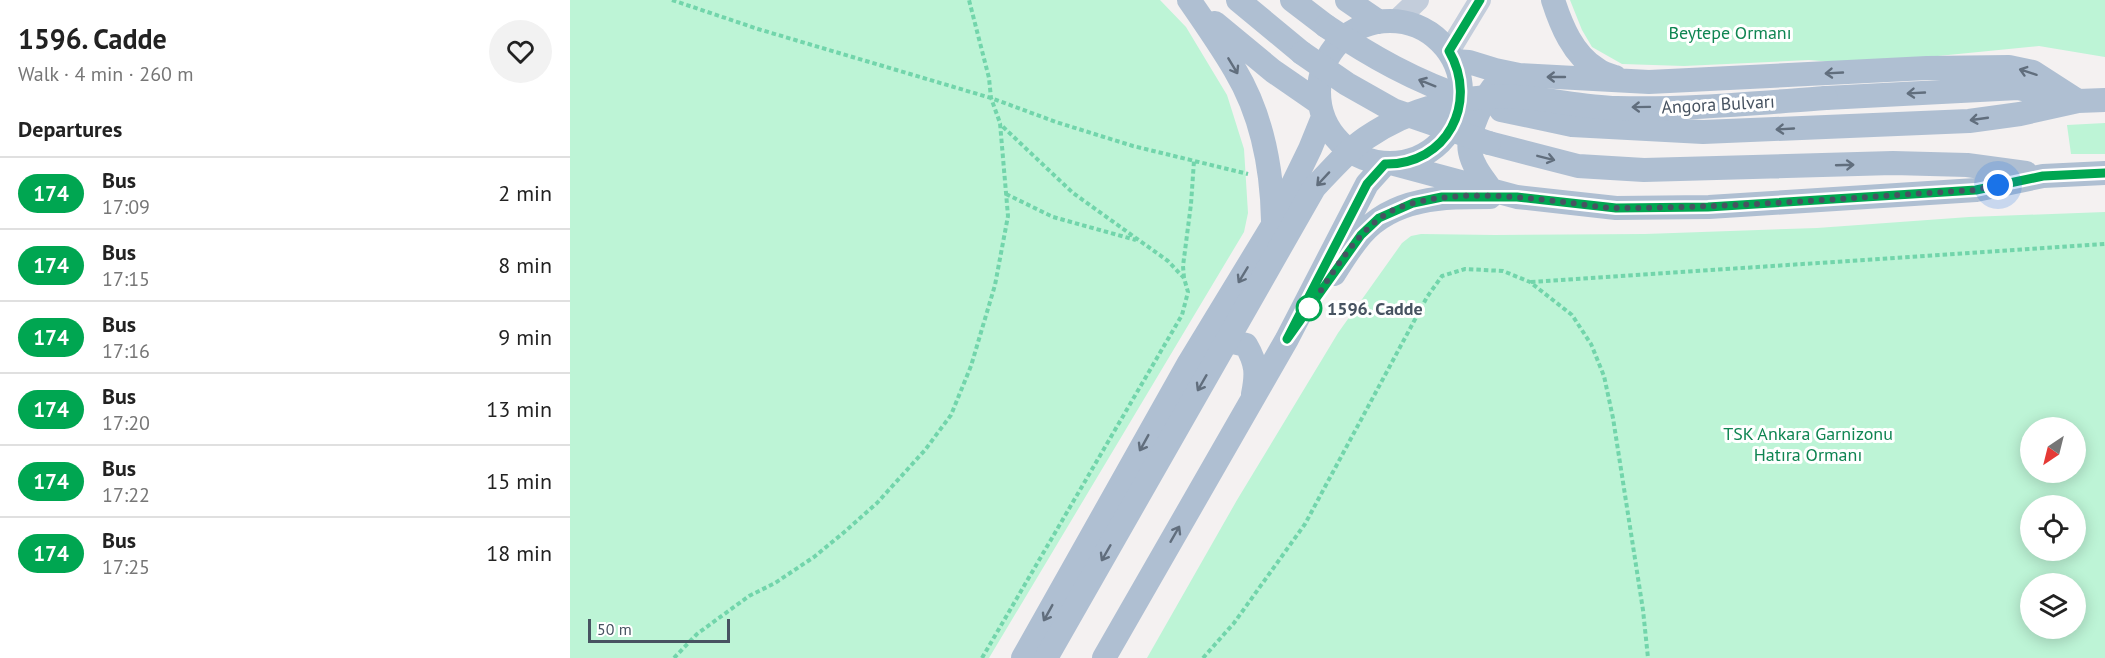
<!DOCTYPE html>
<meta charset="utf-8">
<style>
body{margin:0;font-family:"PT Sans",sans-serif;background:#f2f2f2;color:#222;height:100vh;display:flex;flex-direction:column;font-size:22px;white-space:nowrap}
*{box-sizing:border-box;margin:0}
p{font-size:20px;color:#767676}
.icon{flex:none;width:33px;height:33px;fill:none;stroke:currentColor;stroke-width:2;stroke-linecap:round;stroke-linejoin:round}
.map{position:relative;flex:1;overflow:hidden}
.details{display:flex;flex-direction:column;background:#fff;width:570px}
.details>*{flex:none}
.badge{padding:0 12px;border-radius:20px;font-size:21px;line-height:39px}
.needle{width:39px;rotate:215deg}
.buttons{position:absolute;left:1450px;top:417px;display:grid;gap:12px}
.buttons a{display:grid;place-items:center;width:66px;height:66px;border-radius:50%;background:#fff;box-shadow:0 3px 15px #0003;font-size:30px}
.scale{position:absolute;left:18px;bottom:15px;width:142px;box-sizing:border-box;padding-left:6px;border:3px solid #475361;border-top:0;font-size:16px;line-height:21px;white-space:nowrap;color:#475361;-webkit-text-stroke:4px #fff;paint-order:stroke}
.you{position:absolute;width:30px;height:30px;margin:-15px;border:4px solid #fff;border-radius:50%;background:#1a73e8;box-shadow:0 0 0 9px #1a73e833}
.map>.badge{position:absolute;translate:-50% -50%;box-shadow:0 0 0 3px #fff}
h2{padding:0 18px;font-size:22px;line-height:54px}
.round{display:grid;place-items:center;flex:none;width:63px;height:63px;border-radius:32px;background:#f2f2f2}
.head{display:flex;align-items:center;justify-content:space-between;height:102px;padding:0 18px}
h1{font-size:28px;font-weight:600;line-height:45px}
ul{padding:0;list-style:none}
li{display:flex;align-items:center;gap:18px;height:72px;padding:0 18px;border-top:2px solid #e0e0e0}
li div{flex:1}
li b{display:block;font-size:22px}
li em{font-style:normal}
li .badge{min-width:66px;font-weight:700;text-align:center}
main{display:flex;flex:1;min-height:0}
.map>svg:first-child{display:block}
.green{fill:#bdf4d6;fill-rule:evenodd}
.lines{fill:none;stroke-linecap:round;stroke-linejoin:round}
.path{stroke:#72d5ab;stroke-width:4;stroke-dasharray:4.5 3;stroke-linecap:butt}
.secondary{stroke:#c3cddb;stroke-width:22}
.primary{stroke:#afbfd2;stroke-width:24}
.primary-bridge{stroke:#afbfd2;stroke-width:24}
.oneway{stroke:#616e7d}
.line-casing{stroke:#fff;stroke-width:14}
.line{stroke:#00a651;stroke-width:9}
.walk{stroke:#475361;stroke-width:6;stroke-dasharray:0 10.8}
.stop-dot{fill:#fff;stroke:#00a651;stroke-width:3}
.labels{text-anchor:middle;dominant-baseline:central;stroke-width:6;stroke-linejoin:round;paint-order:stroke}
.park-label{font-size:18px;fill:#0f8552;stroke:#fff}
.street-label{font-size:18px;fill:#475361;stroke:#fff}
.stop-label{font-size:18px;font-weight:bold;fill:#475361;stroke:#fff;text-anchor:start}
</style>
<main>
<section class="details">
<div class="head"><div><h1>1596. Cadde</h1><p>Walk · 4 min · 260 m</p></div><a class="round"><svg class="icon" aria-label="heart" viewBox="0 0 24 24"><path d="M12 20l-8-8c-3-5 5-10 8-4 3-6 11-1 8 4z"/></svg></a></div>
<h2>Departures</h2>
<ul>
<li><span class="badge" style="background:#00a651;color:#fff">174</span><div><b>Bus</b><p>17:09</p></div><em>2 min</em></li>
<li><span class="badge" style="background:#00a651;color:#fff">174</span><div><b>Bus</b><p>17:15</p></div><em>8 min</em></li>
<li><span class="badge" style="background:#00a651;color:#fff">174</span><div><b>Bus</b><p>17:16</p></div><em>9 min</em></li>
<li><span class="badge" style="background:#00a651;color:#fff">174</span><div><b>Bus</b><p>17:20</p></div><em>13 min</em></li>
<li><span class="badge" style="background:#00a651;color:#fff">174</span><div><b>Bus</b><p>17:22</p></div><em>15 min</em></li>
<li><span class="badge" style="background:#00a651;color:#fff">174</span><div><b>Bus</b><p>17:25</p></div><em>18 min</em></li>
</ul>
</section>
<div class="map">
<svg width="1535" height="658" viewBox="0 0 1535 658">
<rect width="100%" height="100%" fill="#f4f1f1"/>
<path class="green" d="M0,0H590L616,27L657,95L674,149L678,213L674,232L419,658H0Z
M1000,0H1535V57L1469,46L1287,64L1239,60L1114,66L1052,64L1022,47L1012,30Z
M1535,123V154H1501L1497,125Z
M1535,212V658H577L667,500L768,333L832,243L841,236L851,234L925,235L1075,234L1247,228L1399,217ZM1461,428H1506V472H1461ZM1461,506H1506V550H1461ZM1461,584H1506V628H1461Z"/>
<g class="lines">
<path class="path" d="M102,0L188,29L421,98L486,122L563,146L678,174
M436,194L483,217L566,240
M614,278L613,266L621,204L624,161
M961,282L1535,244
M104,658L127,634L179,596L205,583L244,557L272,534L307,503L355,450L381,415L401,366L425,285L438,216L430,123L421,98L419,78L399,0
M412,658L612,315L618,292L614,278L598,261L503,193L430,124
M633,658L664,623L735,524L857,297L872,276L895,269L933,271L960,282L1002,315L1021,344L1034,376L1043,418L1073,610L1078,658"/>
<path class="secondary" d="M826,21L848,0
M879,51L910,0"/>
<path class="primary" d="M619,0C635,23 651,46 665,70C692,115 702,169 703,221
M668,0L732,53
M722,0L756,26
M777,0L809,22
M983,0C991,25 1003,55 1027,69C1032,73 1039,75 1045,77
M749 92a71 71 0 1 1 142 0a71 71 0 1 1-142 0Z
M645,23L703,71L748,102
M884,61L899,62L925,70L949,75L1079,82L1357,68L1439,67L1463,72L1508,101
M1256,98L1448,88L1494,98
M931,110L1002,125L1133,132L1399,121L1450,114L1508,101L1535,100
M919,143L1008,166L1074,170L1323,163L1397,165L1456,173
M824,164L947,197L1046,208L1139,207L1406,190L1473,176L1535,173
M921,190C913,178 903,167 900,152C896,134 914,96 927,83
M764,274C772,261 781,247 791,235C824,197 874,197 920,197
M639,351L659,341L676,345C687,364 687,374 683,394
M453,658L619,363L703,225L740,149L753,117
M534,658L717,339L797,184L815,164"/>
<path class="primary-bridge" d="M756,26C802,57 845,81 898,99
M732,53L777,84L823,110L919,143
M476,658L744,188C760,171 777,151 796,138C840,108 895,94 947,97C980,99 1013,107 1047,108C1116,110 1186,103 1256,98"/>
</g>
<defs><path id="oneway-shaft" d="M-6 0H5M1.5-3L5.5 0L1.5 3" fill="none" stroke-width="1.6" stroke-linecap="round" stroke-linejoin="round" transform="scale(1.5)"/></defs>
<g class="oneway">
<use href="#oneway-shaft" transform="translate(663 66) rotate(59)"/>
<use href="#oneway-shaft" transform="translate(1458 72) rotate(-162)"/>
<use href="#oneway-shaft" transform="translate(1264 73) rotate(177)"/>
<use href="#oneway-shaft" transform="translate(986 77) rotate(180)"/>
<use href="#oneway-shaft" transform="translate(857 83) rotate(-158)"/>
<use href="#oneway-shaft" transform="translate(1346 93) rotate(177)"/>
<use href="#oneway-shaft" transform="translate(1071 107) rotate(179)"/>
<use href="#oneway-shaft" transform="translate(1409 119) rotate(172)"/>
<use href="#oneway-shaft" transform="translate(1215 129) rotate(177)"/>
<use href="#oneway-shaft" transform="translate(976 158) rotate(14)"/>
<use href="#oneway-shaft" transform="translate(1275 165) rotate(-2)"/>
<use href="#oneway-shaft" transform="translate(753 179) rotate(133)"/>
<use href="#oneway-shaft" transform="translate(673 275) rotate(121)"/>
<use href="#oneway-shaft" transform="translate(632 383) rotate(120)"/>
<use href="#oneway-shaft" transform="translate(574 443) rotate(119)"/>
<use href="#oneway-shaft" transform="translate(605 534) rotate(-60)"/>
<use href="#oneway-shaft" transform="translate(536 553) rotate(120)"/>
<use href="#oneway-shaft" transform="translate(478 613) rotate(119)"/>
</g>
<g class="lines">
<defs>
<path id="line" d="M910,0L879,51C909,103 877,165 815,164L797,184L717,339L791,235L809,218L843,203L872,197H947L1046,208L1138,207L1406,190L1473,176L1535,173"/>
</defs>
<use href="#line" class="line-casing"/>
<use href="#line" class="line"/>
<path class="walk" d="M739,308C763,274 789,224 828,208C878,189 943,196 994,202C1012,204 1031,208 1048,208C1168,208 1287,197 1406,190L1428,185"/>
</g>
<circle class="stop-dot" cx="739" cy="308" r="12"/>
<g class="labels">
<g class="park-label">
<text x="1160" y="32">Beytepe Ormanı</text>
<text x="1238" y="433">TSK Ankara Garnizonu<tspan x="1238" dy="21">Hatıra Ormanı</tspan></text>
</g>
<g class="street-label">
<text transform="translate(1148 104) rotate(-3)">Angora Bulvarı</text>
</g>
<g class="stop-label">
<text x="757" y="308">1596. Cadde</text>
</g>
</g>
</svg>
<div class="buttons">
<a><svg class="needle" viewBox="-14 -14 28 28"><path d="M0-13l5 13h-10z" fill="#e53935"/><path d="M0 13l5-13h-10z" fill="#767676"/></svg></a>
<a><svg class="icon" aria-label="locate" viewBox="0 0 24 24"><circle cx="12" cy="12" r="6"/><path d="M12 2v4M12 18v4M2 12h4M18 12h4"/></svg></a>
<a><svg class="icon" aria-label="layers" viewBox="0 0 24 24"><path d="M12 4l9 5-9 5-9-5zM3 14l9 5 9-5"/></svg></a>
</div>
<div class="scale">50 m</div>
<div class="you" style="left:1428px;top:185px"></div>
</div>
</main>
